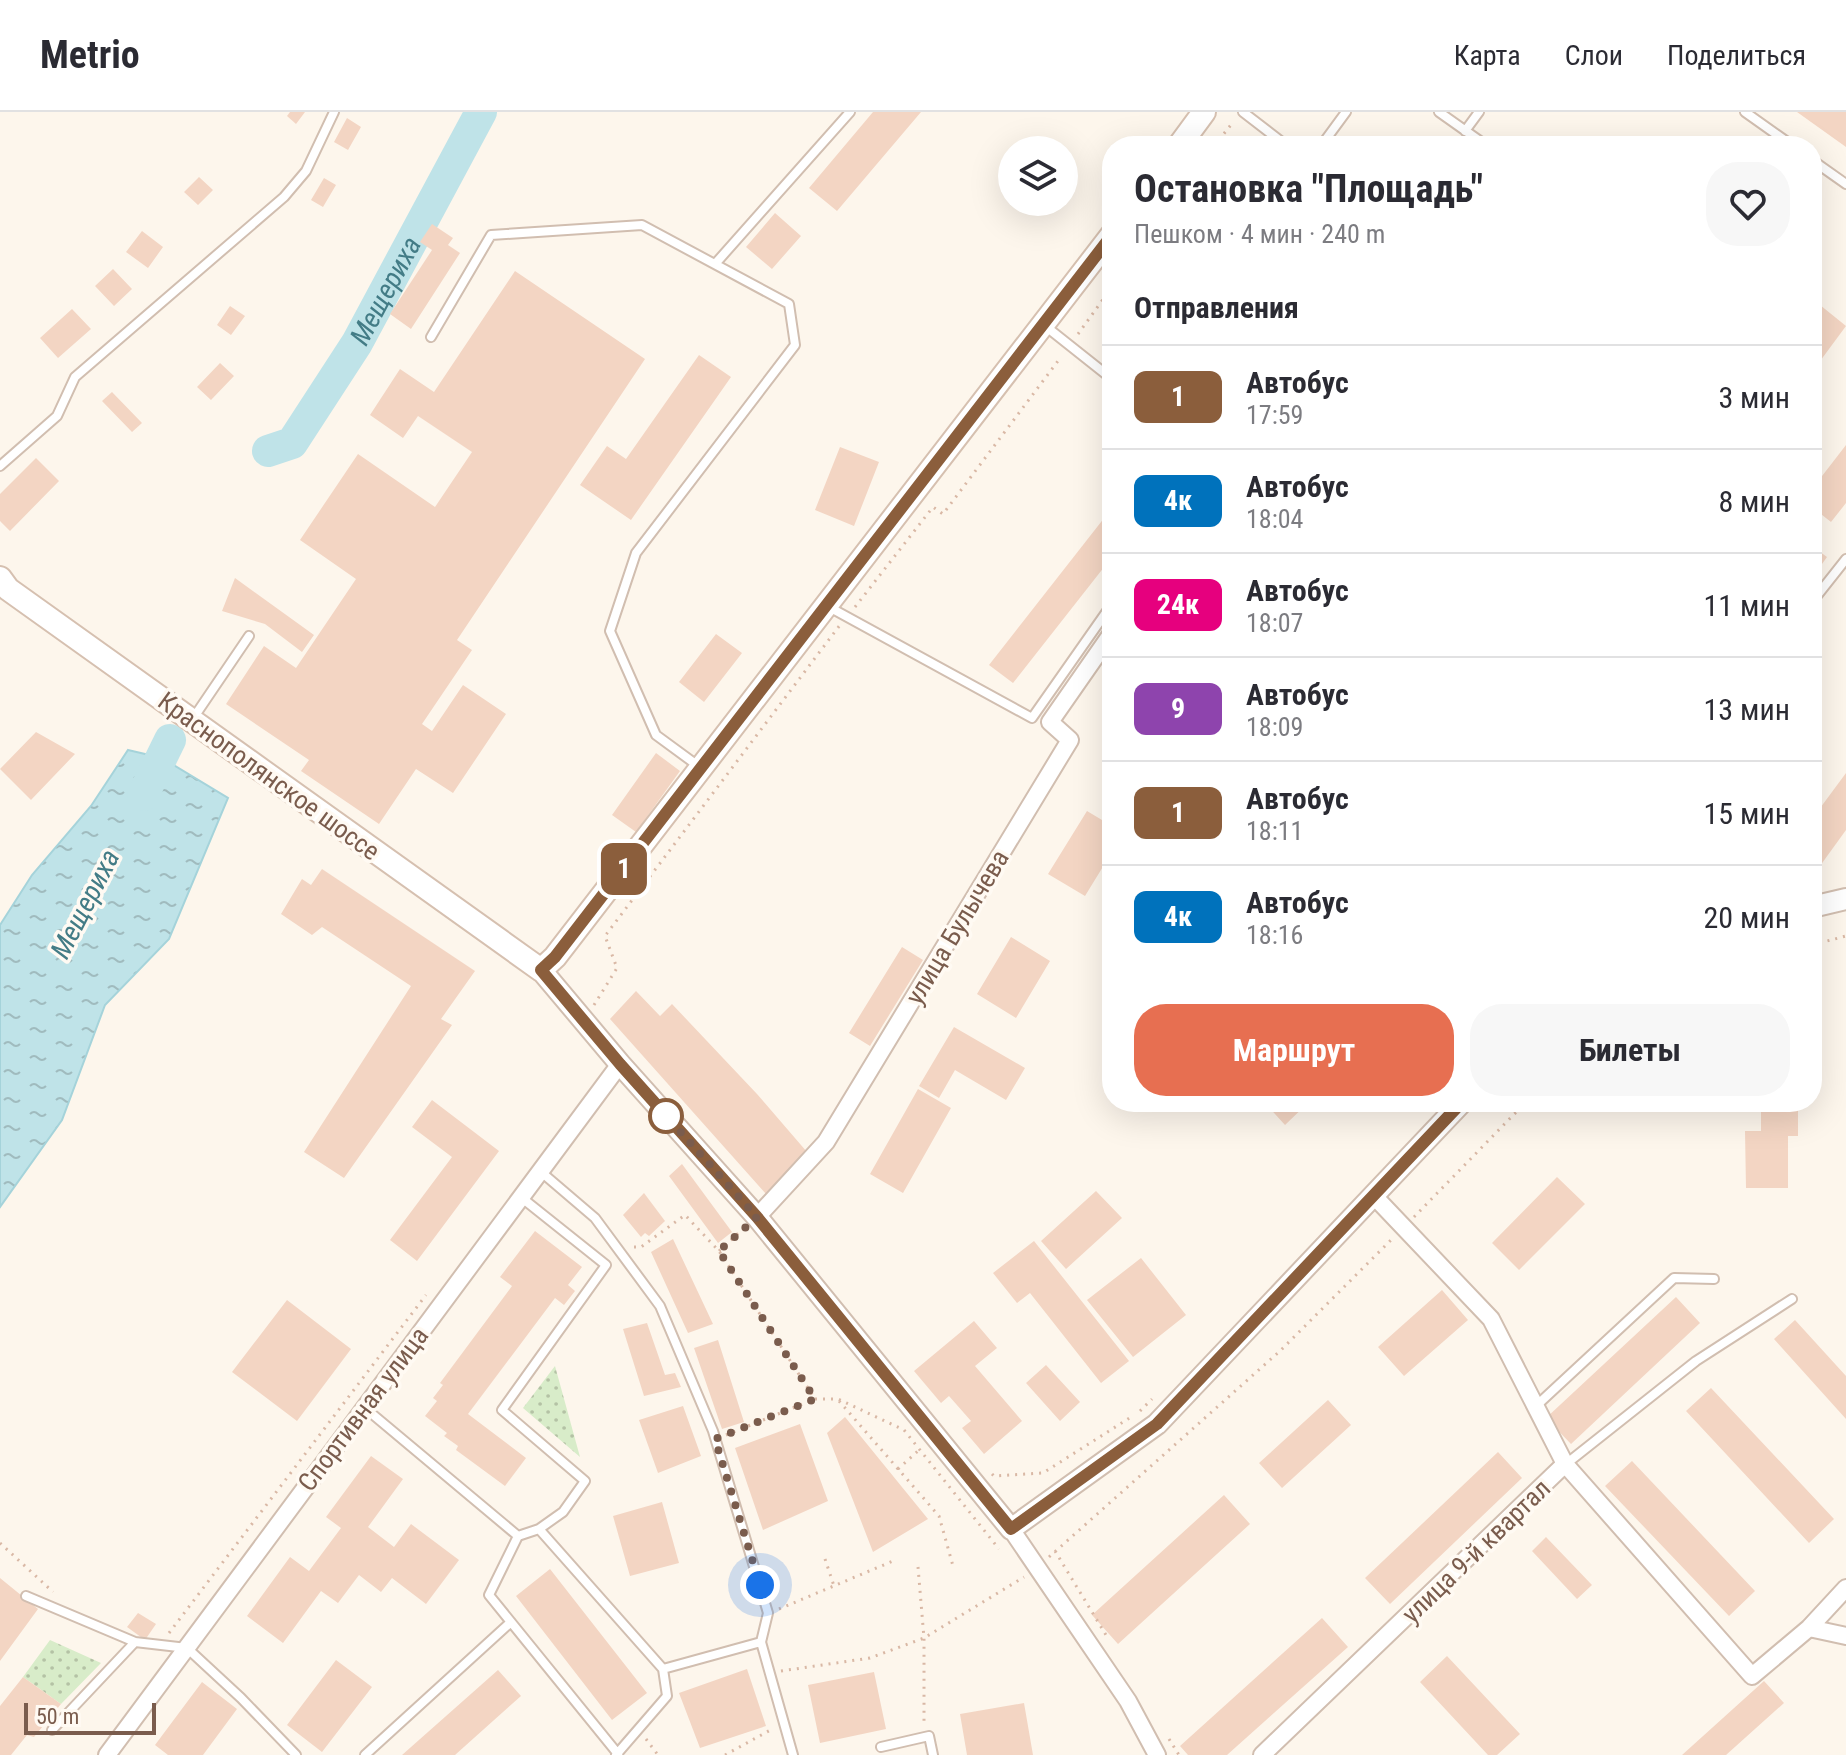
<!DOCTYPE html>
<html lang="ru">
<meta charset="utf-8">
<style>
body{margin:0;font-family:"Roboto Condensed",sans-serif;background:#f7f7f7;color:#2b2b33;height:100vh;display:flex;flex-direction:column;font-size:30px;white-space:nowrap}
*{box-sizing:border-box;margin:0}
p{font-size:26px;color:#7c7c81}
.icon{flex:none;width:44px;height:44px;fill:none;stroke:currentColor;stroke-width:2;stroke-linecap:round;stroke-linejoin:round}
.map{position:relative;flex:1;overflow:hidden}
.panel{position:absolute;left:1102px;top:24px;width:720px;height:976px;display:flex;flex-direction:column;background:#fff;border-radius:32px;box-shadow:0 8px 32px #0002}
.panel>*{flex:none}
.badge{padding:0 16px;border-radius:12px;font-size:28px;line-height:52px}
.fabs{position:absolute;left:998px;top:24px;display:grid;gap:16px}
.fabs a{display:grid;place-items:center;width:80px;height:80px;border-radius:50%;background:#fff;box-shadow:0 8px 32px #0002;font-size:40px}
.scale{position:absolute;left:24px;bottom:20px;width:132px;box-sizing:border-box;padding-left:8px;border:4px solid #7a5c4d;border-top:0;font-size:22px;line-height:28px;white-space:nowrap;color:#7a5c4d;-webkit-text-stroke:6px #fffaf3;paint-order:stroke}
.you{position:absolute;width:40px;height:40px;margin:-20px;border:6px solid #fff;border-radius:50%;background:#1a73e8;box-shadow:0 0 0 12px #1a73e833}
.map>.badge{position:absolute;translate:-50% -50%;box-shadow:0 0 0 4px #fff}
h2{padding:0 32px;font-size:30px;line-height:72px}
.round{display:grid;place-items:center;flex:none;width:84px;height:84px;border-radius:32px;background:#f7f7f7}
.headline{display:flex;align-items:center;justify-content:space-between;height:136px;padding:0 32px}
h1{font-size:38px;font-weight:700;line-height:60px}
.primary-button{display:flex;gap:16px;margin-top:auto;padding:16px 32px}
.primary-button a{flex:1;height:92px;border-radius:32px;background:#e76f51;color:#fff;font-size:32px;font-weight:700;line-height:92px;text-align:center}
.primary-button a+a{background:#f7f7f7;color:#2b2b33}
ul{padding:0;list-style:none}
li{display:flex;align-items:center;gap:24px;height:104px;padding:0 32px;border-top:2px solid #e1e1e2}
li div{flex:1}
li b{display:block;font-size:30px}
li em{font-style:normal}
li .badge{min-width:88px;font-weight:700;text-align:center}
header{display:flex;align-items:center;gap:48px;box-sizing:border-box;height:112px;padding:0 40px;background:#fff;border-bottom:2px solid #e1e1e2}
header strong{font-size:38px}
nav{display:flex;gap:44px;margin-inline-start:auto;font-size:28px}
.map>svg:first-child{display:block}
.green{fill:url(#green-dots)}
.water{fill:url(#water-ripples);stroke:#a5d3da;stroke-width:2}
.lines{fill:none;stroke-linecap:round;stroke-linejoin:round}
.river{stroke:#bfe3e8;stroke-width:32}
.building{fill:#f3d5c3}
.service-casing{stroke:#d1beb0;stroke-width:12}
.minor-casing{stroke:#d1beb0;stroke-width:20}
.tertiary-casing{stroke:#d1beb0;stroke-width:24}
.secondary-casing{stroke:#d6c0b0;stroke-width:26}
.path{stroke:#d9b8a5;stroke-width:3;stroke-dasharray:2 6;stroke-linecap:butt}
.service{stroke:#fff;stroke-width:8}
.minor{stroke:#fff;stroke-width:16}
.tertiary{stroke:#fff;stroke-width:20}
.secondary{stroke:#fff;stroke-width:22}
.line-casing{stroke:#fff;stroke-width:18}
.line{stroke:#8b5e3c;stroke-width:12}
.walk{stroke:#7a5c4d;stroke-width:8;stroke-dasharray:0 14.4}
.stop-dot{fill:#fff;stroke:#8b5e3c;stroke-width:4}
.labels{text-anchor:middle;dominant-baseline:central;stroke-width:7;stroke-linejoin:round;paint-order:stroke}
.street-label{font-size:26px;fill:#7a5c4d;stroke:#fffaf3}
.water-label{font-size:28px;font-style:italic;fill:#437c86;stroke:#fffaf3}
</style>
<header>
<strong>Metrio</strong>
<nav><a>Карта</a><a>Слои</a><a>Поделиться</a></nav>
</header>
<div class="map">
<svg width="1846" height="1643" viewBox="0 0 1846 1643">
<defs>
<pattern id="green-dots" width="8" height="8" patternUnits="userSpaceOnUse" patternTransform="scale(2)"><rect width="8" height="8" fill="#d8ecc9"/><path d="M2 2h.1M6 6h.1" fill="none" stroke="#b4c2a5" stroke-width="1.8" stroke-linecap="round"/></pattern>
<pattern id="water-ripples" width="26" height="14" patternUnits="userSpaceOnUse" patternTransform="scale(2)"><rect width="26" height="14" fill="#bfe3e8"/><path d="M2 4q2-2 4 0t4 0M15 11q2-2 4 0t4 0" fill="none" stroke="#a0bbbe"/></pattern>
</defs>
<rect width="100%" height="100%" fill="#fdf6ec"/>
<path class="green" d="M555,1254L580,1345L523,1296Z
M50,1528L101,1551L61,1592L23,1565Z"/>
<path class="water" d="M128,638L162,646L228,686L169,827L105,893L62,1008L0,1095V813L32,763L91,694Z"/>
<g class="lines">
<g class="river">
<path id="s1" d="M268,339L292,331L357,231L481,0"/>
<path d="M143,683L170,628"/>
</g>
</g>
<path class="building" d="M290,0H305L296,12L287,4Z
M873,0H921L837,99L809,76Z
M1797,0H1846V35Z
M347,6L361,15L348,38L334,30Z
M199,65L213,78L198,93L184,80Z
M324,66L336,73L323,95L311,88Z
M775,101L801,124L772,157L746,135Z
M432,112L453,126L448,133L460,141L411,217L390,202L432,138L420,130Z
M142,119L163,135L148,156L126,140Z
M113,157L132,177L114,194L95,174Z
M515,159L645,247L457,528L472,538L422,612L432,619L463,573L506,602L453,681L416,657L379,712L301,659L309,648L226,592L264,534L296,556L356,467L300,428L358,342L435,395L472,340L418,304L403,326L370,303L400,257L434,280Z
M1820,193L1846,214L1812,260V204Z
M230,194L245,204L231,223L217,213Z
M72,197L91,217L58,246L40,226Z
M699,243L731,265L631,408L580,373L607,334L626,347Z
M220,251L234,264L211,288L197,275Z
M112,280L142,311L132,320L102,289Z
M1846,333V391L1831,410L1812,395V377Z
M840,335L879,350L854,414L815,398Z
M36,346L59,369L10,419L0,409V382Z
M1112,396V445L1013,571L989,553Z
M1812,434L1827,445L1812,466Z
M235,466L314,523L302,540L265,512L222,499Z
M716,522L742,541L704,590L679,570Z
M36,620L75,642L31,688L0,657Z
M656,641L680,659L636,720L612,703Z
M1846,661V718L1812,765V707Z
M1087,699L1112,714V740L1085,784L1048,762Z
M322,757L475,859L441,907L452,913L344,1066L304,1040L411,874L322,815L312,823L281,802L302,767L311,773Z
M1011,825L1050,849L1016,906L977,882Z
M902,835L923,848L870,934L849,921Z
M636,879L660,904L672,892L757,982L807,1040L766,1082L610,907Z
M954,915L1025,956L1006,988L955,958L939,986L919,974Z
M918,977L951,996L903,1081L870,1062Z
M432,988L499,1039L417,1149L390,1128L452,1045L412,1015Z
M1264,990H1309L1285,1013Z
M1761,990H1798V1024H1788V1076H1746L1745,1019H1761Z
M682,1052L732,1120L718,1131L669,1064Z
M1557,1065L1585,1092L1519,1158L1492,1131Z
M1096,1079L1122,1106L1066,1157L1041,1129Z
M644,1081L665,1109L649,1124L645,1121L641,1125L623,1103Z
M535,1119L582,1155L568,1173L575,1179L564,1193L555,1186L468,1302L526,1346L505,1374L456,1338L458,1334L444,1324L447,1321L425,1304L437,1289L433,1286L443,1273L440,1271L512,1174L500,1165Z
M673,1127L713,1212L688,1221L651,1140Z
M1034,1129L1129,1249L1101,1271L1030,1181L1017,1191L993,1161Z
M1141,1146L1186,1203L1133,1245L1087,1188Z
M1442,1178L1468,1208L1404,1264L1378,1235Z
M1676,1185L1700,1211L1571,1332L1546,1306Z
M287,1188L351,1237L297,1309L232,1260Z
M1795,1208L1846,1264V1307L1774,1227Z
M974,1209L997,1236L975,1254L1022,1309L984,1342L962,1316L971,1309L949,1284L941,1291L914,1259Z
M647,1211L665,1263L675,1261L681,1275L644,1284L623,1217Z
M718,1228L744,1310L722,1317L694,1236Z
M1046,1253L1080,1290L1060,1309L1026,1271Z
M1711,1276L1834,1407L1809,1431L1686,1299Z
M1328,1288L1351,1313L1282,1376L1259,1351Z
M683,1294L701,1344L658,1361L639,1308Z
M845,1305L928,1407L873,1440L827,1321Z
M800,1312L828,1389L763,1418L735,1336Z
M1498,1340L1522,1366L1390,1492L1365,1466Z
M371,1344L403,1367L368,1415L394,1435L411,1412L459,1448L426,1492L392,1466L381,1480L359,1463L338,1491L321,1479L283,1531L247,1504L290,1445L309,1459L341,1416L326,1405Z
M1632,1349L1755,1479L1729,1504L1605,1374Z
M1224,1383L1250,1412L1118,1532L1092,1503Z
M662,1390L679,1451L630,1464L613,1404Z
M1546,1425L1592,1473L1577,1487L1532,1439Z
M550,1457L647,1581L612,1608L516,1484Z
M0,1466L38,1497L0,1549Z
M138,1501L156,1512L145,1528L127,1515Z
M1322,1506L1348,1535L1227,1643H1188L1180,1634Z
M1447,1544L1520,1622L1497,1643H1488L1420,1570Z
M336,1548L372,1575L322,1640L287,1613Z
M747,1557L766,1614L700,1636L679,1581Z
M498,1558L521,1584L455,1643H402Z
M874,1560L886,1617L820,1631L808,1573Z
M23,1565L61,1592L34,1625L27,1623L11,1643H0V1594Z
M1764,1569L1784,1591L1726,1643H1682Z
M202,1570L237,1597L203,1643H168L155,1633Z
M1024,1591L1033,1643H967L960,1602Z"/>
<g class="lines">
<defs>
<path id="service" d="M1243,0L1287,34
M1439,0L1487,34
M1745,0L1793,34
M1465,19L1479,0
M1321,34L1346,0
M1812,48L1846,72
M715,152L850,0
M1044,213L1112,267
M431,225L491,123L642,113L789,192L795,233L636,441L610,519L656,623L701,656
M0,354L57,304L75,265L284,85L306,59L334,0
M1812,490L1846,447
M829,495L1032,606L1112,492
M192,608L249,524
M540,1059L595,1106L660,1194L713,1319L768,1501L761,1530L793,1643
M522,1086L606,1153L502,1298L585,1369L563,1400L539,1417
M1536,1294L1674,1166L1714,1167
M365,1296L518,1424
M1566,1352L1696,1249L1792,1187
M26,1484L135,1530L187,1536L241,1586L296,1643
M52,1618L135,1530
M881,1635L929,1624L933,1643
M618,1642L489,1483L518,1424L539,1417L663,1557L761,1530
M365,1643L511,1510
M616,1643L667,1584L663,1557"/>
<path id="minor" d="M1373,1083L1491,1207L1565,1352
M757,1105L826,1030L1070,628L1050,610L1112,521
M1011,1417L1128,1589L1157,1643
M1809,1516L1846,1524
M107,1643L620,952
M1262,1643L1565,1352L1752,1564L1809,1516L1846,1476"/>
<path id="tertiary" d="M1812,795L1846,787
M541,858L620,952L757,1105L1011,1417L1157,1312L1462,990"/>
<path id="secondary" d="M1179,34L1204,0
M0,466L8,477L541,858L555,845L1112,123"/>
</defs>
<use href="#service" class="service-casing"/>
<use href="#minor" class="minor-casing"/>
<use href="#tertiary" class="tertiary-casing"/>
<use href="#secondary" class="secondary-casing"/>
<path class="path" d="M1214,34L1234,9
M1078,222L1112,175
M855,495L933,395L943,402L1061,245
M1812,833L1846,824
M594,893L617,856L605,824L840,513
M1414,1105L1526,990
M634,1135H641L685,1103L719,1139L815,1287
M719,1139L743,1117
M839,1289L939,1404L953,1454
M1140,1299L1152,1287
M726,1323L815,1287H838L904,1318L999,1437
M898,1357L919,1338
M992,1362L994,1364L1043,1361L1131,1305
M0,1431L53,1480
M1055,1439L1109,1528
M1049,1445L1280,1239L1392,1127
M825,1447L834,1474
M918,1455L924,1526V1613
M779,1497L893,1449
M169,1521L426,1183
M781,1559L870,1546L924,1526L1024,1465
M646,1627L658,1643
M1169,1627L1179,1643
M725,1643L774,1616"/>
<use href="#service" class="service"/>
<use href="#minor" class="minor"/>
<use href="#tertiary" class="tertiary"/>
<use href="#secondary" class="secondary"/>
</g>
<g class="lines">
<defs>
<path id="line" d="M1112,123L555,845L541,858L620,952L757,1105L1011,1417L1157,1312L1462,990"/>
</defs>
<use href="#line" class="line-casing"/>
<use href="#line" class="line"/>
<path class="walk" d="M666,1004L659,996L757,1105L719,1139L815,1287L715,1327L760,1473"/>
</g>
<circle class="stop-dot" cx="666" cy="1004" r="16"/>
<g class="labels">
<g class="street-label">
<text transform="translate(269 664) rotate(36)">Краснополянское шоссе</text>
<text transform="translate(957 815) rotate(-59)">улица Булычева</text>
<text transform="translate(363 1297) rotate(-53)">Спортивная улица</text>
<text transform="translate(1476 1439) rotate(-44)">улица 9-й квартал</text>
</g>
<g class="water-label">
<text stroke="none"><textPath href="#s1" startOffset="204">Мещериха</textPath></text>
<text transform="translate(85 792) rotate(-63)">Мещериха</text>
</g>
</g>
</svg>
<div class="fabs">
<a><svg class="icon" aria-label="layers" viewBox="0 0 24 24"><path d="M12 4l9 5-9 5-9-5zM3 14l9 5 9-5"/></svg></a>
</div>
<div class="scale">50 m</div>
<div class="you" style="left:760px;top:1473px"></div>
<b class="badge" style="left:624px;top:757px;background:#8b5e3c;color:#fff">1</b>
<section class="panel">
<div class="headline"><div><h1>Остановка &quot;Площадь&quot;</h1><p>Пешком · 4 мин · 240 m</p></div><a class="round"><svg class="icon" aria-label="heart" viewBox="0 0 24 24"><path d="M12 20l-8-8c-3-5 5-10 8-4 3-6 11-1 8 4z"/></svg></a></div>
<h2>Отправления</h2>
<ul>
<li><span class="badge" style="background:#8b5e3c;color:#fff">1</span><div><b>Автобус</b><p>17:59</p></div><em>3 мин</em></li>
<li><span class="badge" style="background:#0072bc;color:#fff">4к</span><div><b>Автобус</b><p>18:04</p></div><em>8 мин</em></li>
<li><span class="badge" style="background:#e6007e;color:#fff">24к</span><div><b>Автобус</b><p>18:07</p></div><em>11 мин</em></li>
<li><span class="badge" style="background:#8e44ad;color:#fff">9</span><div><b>Автобус</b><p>18:09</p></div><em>13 мин</em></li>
<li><span class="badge" style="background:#8b5e3c;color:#fff">1</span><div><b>Автобус</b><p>18:11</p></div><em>15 мин</em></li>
<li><span class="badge" style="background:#0072bc;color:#fff">4к</span><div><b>Автобус</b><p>18:16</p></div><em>20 мин</em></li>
</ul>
<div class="primary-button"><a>Маршрут</a><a>Билеты</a></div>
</section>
</div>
